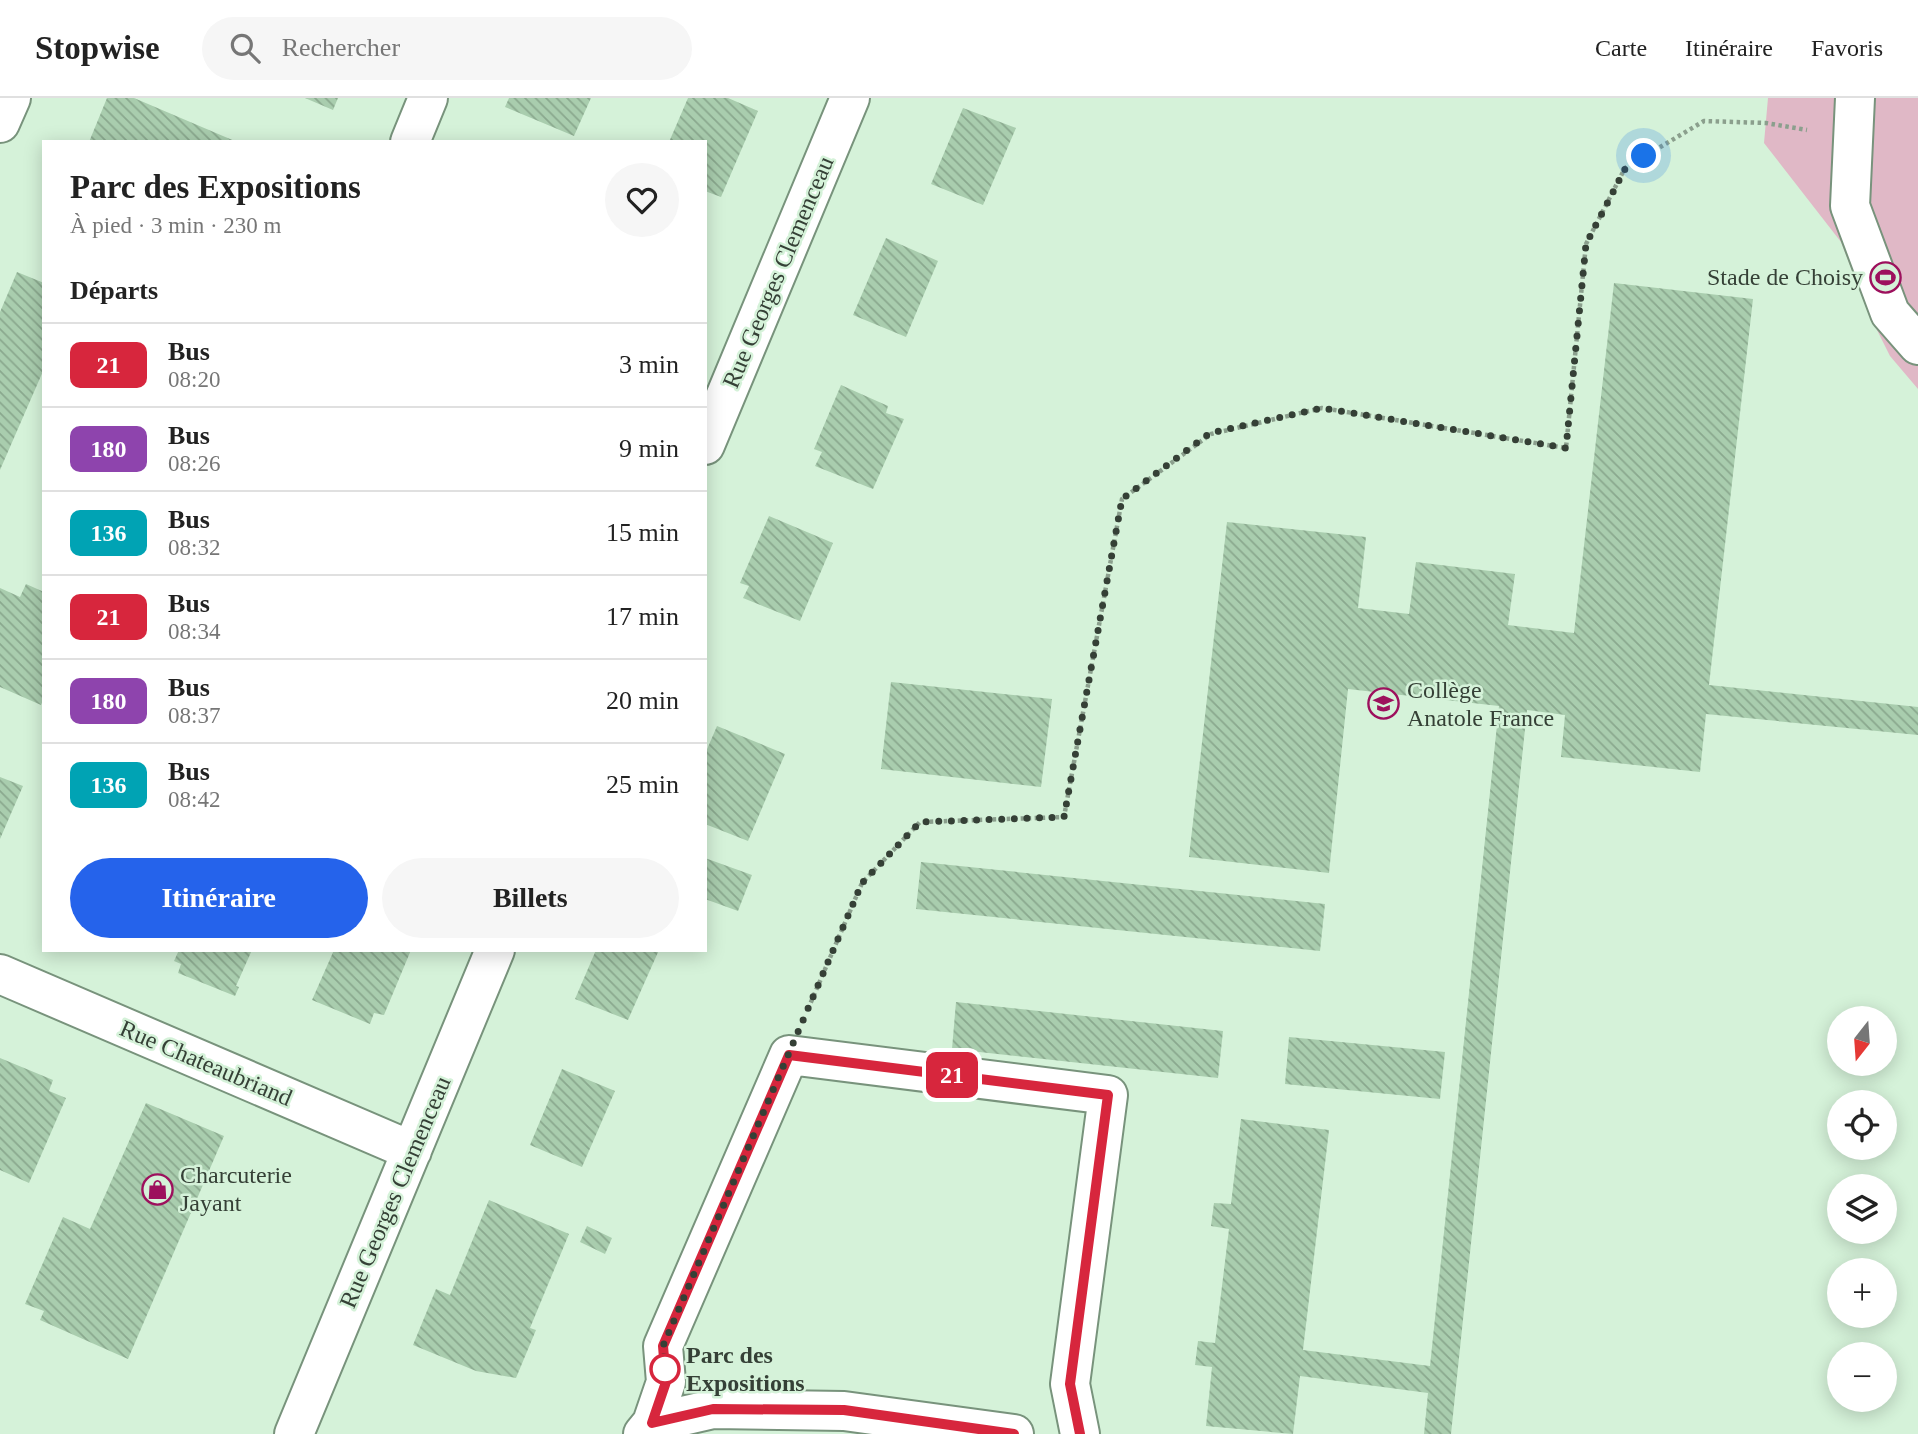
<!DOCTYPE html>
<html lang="fr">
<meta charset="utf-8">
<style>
body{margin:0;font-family:"Times New Roman",serif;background:#f6f6f6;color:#222;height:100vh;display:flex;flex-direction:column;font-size:26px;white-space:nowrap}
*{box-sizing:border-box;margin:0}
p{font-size:23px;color:#767676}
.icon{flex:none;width:38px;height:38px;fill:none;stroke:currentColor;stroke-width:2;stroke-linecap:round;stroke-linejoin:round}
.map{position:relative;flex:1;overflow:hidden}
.sheet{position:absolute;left:42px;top:42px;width:665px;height:812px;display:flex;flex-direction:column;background:#fff;border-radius:0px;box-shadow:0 4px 18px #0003}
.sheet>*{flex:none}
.badge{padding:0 14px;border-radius:10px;font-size:24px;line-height:46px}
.needle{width:46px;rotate:197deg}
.fabs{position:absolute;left:1827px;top:908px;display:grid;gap:14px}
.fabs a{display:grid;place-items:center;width:70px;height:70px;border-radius:50%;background:#fff;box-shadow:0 4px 18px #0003;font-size:35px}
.you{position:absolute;width:35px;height:35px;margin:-18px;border:5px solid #fff;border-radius:50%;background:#1a73e8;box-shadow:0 0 0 10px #1a73e833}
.map>.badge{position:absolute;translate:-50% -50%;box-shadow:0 0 0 4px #fff}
h2{padding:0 28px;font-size:26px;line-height:63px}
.round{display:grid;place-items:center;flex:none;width:74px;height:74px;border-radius:37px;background:#f6f6f6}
.head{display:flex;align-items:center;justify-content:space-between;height:119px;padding:0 28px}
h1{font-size:33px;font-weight:600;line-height:52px}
.cta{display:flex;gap:14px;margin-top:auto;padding:14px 28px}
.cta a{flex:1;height:80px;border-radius:42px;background:#2563eb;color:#fff;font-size:28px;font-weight:600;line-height:80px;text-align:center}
.cta a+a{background:#f6f6f6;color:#222}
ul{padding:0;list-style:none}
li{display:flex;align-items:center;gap:21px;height:84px;padding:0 28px;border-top:2px solid #e0e0e0}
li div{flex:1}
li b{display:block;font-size:26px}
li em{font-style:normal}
li .badge{min-width:77px;font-weight:700;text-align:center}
header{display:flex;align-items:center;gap:42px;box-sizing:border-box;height:98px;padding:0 35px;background:#fff;border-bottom:2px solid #e0e0e0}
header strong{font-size:33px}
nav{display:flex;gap:38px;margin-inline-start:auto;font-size:24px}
.search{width:490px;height:63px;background:#f6f6f6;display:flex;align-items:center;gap:18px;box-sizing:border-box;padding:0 24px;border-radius:38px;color:#767676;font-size:26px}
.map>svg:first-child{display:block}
.garden{fill:#e0b8c6}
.building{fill:url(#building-back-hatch)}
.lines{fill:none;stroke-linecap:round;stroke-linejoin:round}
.minor-casing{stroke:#78937c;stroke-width:42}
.path{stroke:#8b9f8d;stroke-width:4.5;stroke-dasharray:3.5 3.5;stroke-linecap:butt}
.minor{stroke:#fff;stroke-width:38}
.line-casing{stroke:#fff;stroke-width:16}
.line{stroke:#d7263d;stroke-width:10}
.walk{stroke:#354036;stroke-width:7;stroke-dasharray:0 12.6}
.stop-dot{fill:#fff;stroke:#d7263d;stroke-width:3.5}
.labels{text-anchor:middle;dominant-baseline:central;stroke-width:5;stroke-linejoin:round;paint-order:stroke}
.street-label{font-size:24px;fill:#354036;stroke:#d5f2d9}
.poi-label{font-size:24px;fill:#354036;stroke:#d5f2d9;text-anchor:start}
.stop-label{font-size:24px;font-weight:bold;fill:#354036;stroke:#d5f2d9;text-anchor:start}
</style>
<header>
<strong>Stopwise</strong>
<div class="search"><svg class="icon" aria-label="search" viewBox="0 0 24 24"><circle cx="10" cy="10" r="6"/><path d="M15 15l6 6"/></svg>Rechercher</div>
<nav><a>Carte</a><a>Itinéraire</a><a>Favoris</a></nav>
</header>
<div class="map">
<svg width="1918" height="1336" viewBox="0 0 1918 1336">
<defs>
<pattern id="building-back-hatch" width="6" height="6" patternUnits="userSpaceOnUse" patternTransform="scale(1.75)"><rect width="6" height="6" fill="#a9cdae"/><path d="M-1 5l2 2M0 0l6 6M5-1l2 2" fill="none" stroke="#8aa88e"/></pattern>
</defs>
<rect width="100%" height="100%" fill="#d5f2d9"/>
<path class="garden" d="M1768,0H1918V291L1890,258L1868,214L1841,144L1764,45Z"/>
<path class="building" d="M107,0H134L237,44H89Z
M305,0H338L333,12Z
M509,0H591L574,38L505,9Z
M688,0H728L758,13L721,99L705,93V44H669Z
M963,10L1016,30L983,107L931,86Z
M886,140L938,163L906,239L853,217Z
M17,174L44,185V271L0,372V214Z
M1614,185L1753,201L1709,587L1918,609V637L1706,616L1700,674L1561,659L1565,617L1527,612L1451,1336H1424L1428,1295L1300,1278L1293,1336L1206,1328L1212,1269L1195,1267L1198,1243L1215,1245L1229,1131L1211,1128L1214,1105L1231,1106L1241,1021L1329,1032L1303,1252L1430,1268L1499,608L1348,591L1329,775L1189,759L1227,424L1366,439L1358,510L1409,516L1416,464L1515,476L1508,527L1574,535Z
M841,287L888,308L886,315L904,321L873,391L815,368L822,354L814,351Z
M769,418L833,445L800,523L743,500L749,488L740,485Z
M26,486L44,494V600L41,607L0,589V490L20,499Z
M891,584L1052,601L1041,689L881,671Z
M717,628L785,656L748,743L705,726V656Z
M0,679L23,688L0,741Z
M705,760L752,777L738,813L705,801Z
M921,764L1325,806L1320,853L916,811Z
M179,852H252L236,888L239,889L235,898L178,875L181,866L174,863Z
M334,852H411L384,917L374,915L370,926L312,902Z
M596,852H659L628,922L575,901Z
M956,904L1223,933L1218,980L952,951Z
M1289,939L1445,954L1440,1001L1285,986Z
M0,960L53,982L49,993L66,1000L29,1085L0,1072Z
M562,971L615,993L582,1069L530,1047Z
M146,1005L224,1038L128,1261L40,1222L44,1213L25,1206L63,1119L90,1131Z
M489,1102L569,1136L530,1230L536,1232L516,1280L476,1273L413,1247L436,1191L450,1197Z
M587,1128L612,1140L605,1156L580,1144Z"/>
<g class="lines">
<defs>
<path id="minor" d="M1855,0L1850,108L1890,215L1918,247
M0,25L11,0
M410,44L428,0
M705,347L850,0
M0,876L412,1053
M652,1325L666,1284L663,1248L789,957L1108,997L1070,1286L1080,1336
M294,1336L495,852
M643,1336L652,1325L713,1311L844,1313L1014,1336"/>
</defs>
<use href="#minor" class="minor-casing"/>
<path class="path" d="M808,911L862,785L920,724L1064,719L1122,401L1211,336L1322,310L1566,350L1586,146L1625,70L1704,23L1766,25L1807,32"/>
<use href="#minor" class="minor"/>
</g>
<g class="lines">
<defs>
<path id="line" d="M1014,1336L844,1312L713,1311L652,1325L666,1284L663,1248L789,957L1108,997L1070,1286L1080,1336"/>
</defs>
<use href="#line" class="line-casing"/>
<use href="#line" class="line"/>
<path class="walk" d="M665,1271L663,1248L862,785L920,724L1064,719L1122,401L1210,335L1322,310L1566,350L1586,146L1625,71L1644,58"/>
</g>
<defs>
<symbol id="stadium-ring" viewBox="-11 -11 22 22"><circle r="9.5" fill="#d5f2d9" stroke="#9d105d" stroke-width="1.5"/><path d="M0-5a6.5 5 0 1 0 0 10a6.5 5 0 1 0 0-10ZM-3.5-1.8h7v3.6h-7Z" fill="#9d105d"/></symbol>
<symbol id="school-ring" viewBox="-11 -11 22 22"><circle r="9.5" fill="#d5f2d9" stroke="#9d105d" stroke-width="1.5"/><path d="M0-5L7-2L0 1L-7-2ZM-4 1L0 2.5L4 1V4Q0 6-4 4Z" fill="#9d105d"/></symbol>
<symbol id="shop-ring" viewBox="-11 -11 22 22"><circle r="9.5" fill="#d5f2d9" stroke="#9d105d" stroke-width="1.5"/><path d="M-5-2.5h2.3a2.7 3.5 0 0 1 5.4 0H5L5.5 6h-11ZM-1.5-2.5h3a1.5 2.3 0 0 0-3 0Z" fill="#9d105d"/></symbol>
</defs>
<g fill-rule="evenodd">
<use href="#stadium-ring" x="1868" y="162" width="35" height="35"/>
<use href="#school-ring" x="1366" y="588" width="35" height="35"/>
<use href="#shop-ring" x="140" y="1074" width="35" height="35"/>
</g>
<circle class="stop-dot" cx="665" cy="1271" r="14"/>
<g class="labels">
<g class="street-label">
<text transform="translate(778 174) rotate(-67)">Rue Georges Clemenceau</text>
<text transform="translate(206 965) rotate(23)">Rue Chateaubriand</text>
<text transform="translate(395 1094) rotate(-67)">Rue Georges Clemenceau</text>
</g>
<g class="poi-label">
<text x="1863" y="179" text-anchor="end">Stade de Choisy</text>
<text x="1407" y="592">Collège<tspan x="1407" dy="28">Anatole France</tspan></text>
<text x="180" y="1077">Charcuterie<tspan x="180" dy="28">Jayant</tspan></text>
</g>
<g class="stop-label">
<text x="686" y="1257">Parc des<tspan x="686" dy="28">Expositions</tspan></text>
</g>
</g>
</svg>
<div class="fabs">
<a><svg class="needle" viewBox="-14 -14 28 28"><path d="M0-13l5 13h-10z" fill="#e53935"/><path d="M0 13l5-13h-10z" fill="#767676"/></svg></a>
<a><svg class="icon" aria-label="locate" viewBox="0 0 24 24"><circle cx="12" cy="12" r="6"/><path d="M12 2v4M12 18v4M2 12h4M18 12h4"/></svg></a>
<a><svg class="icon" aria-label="layers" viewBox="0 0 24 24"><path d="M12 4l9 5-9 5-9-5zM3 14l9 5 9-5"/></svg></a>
<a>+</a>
<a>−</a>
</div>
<div class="you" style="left:1644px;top:58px"></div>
<b class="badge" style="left:952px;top:977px;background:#d7263d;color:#fff">21</b>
<section class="sheet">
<div class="head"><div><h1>Parc des Expositions</h1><p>À pied · 3 min · 230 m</p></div><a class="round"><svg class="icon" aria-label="heart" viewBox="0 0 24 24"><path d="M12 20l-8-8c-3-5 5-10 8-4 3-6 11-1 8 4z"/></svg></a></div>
<h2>Départs</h2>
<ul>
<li><span class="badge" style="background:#d7263d;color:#fff">21</span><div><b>Bus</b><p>08:20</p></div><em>3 min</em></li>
<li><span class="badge" style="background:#8e44ad;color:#fff">180</span><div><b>Bus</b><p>08:26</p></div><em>9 min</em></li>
<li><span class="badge" style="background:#00a3b4;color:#fff">136</span><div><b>Bus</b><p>08:32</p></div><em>15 min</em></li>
<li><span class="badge" style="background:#d7263d;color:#fff">21</span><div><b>Bus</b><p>08:34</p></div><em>17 min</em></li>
<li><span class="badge" style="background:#8e44ad;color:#fff">180</span><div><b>Bus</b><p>08:37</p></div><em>20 min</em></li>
<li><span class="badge" style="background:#00a3b4;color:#fff">136</span><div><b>Bus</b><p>08:42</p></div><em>25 min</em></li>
</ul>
<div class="cta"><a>Itinéraire</a><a>Billets</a></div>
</section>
</div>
